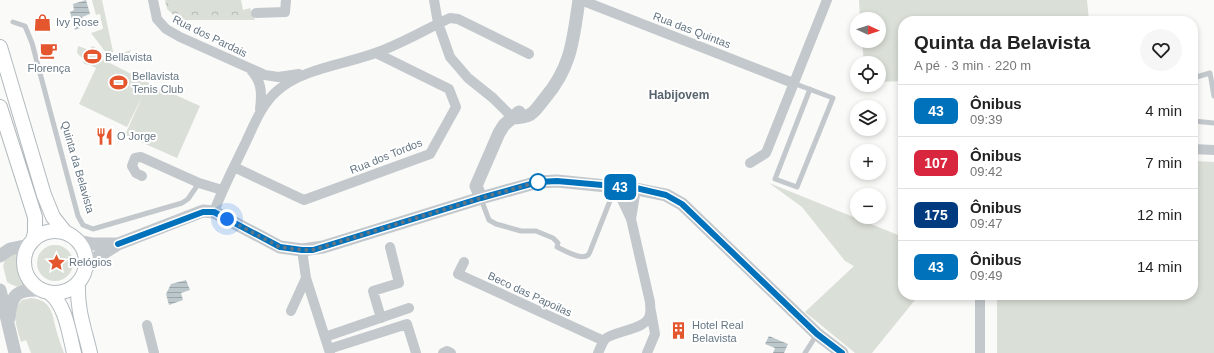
<!DOCTYPE html>
<html lang="pt">
<meta charset="utf-8">
<style>
body{margin:0;font-family:Helvetica,sans-serif;background:#f6f6f6;color:#222;height:100vh;display:flex;flex-direction:column;font-size:15px;white-space:nowrap}
*{box-sizing:border-box;margin:0}
p{font-size:13px;color:#767676}
.icon{flex:none;width:22px;height:22px;fill:none;stroke:currentColor;stroke-width:2;stroke-linecap:round;stroke-linejoin:round}
.map{position:relative;flex:1;overflow:hidden}
.drawer{position:absolute;left:898px;top:16px;width:300px;height:284px;display:flex;flex-direction:column;background:#fff;border-radius:16px;box-shadow:0 2px 6px #0003}
.drawer>*{flex:none}
.badge{padding:0 8px;border-radius:6px;font-size:14px;line-height:26px}
.needle{width:26px;rotate:93deg}
.controls{position:absolute;left:850px;top:12px;display:grid;gap:8px}
.controls a{display:grid;place-items:center;width:36px;height:36px;border-radius:50%;background:#fff;box-shadow:0 2px 6px #0003;font-size:20px}
.you{position:absolute;width:20px;height:20px;margin:-10px;border:3px solid #fff;border-radius:50%;background:#1a73e8;box-shadow:0 0 0 6px #1a73e833}
.map>.badge{position:absolute;translate:-50% -50%;box-shadow:0 0 0 2px #fff}
.round{display:grid;place-items:center;flex:none;width:42px;height:42px;border-radius:21px;background:#f6f6f6}
.headline{display:flex;align-items:center;justify-content:space-between;height:68px;padding:0 16px}
h1{font-size:19px;font-weight:600;line-height:30px}
ul{padding:0;list-style:none}
li{display:flex;align-items:center;gap:12px;height:52px;padding:0 16px;border-top:1px solid #e0e0e0}
li div{flex:1}
li b{display:block;font-size:15px}
li em{font-style:normal}
li .badge{min-width:44px;font-weight:700;text-align:center}
.map>svg:first-child{display:block}
.green{fill:#dadfd7}
.forest{fill:url(#forest-crowns)}
.water{fill:url(#water-rules)}
.lines{fill:none;stroke-linecap:round;stroke-linejoin:round}
.secondary-casing{stroke:#b3babf;stroke-width:16}
.service{stroke:#c3c8cc;stroke-width:5}
.minor{stroke:#c3c8cc;stroke-width:10}
.tertiary{stroke:#c3c8cc;stroke-width:13}
.secondary{stroke:#fff;stroke-width:14}
.line-casing{stroke:#fff;stroke-width:9}
.line{stroke:#0072bc;stroke-width:6}
.walk{stroke:#657683;stroke-width:4;stroke-dasharray:0 7.2}
.stop-dot{fill:#fff;stroke:#0072bc;stroke-width:2}
.labels{text-anchor:middle;dominant-baseline:central;stroke-width:4;stroke-linejoin:round;paint-order:stroke}
.poi-label{font-size:11px;fill:#657683;stroke:#fff;text-anchor:start}
.street-label{font-size:11px;fill:#657683;stroke:#fff}
.neighbourhood-label{font-size:12px;font-weight:bold;fill:#57646e;stroke:#fff}
</style>
<div class="map">
<svg width="1214" height="353" viewBox="0 0 1214 353">
<defs>
<pattern id="forest-crowns" width="20" height="18" patternUnits="userSpaceOnUse"><rect width="20" height="18" fill="#dadfd7"/><path d="M2 6a3 3 0 1 1 6 0M12 15a3 3 0 1 1 6 0" fill="none" stroke="#b4b9b4"/></pattern>
<pattern id="water-rules" width="6" height="5" patternUnits="userSpaceOnUse"><rect width="6" height="5" fill="#bbc7cb"/><path d="M0 2.5h6" fill="none" stroke="#9ca6aa"/></pattern>
</defs>
<rect width="100%" height="100%" fill="#fafaf8"/>
<path class="green" d="M92,0H102L114,56L131,50L125,62L107,54L91,33L103,29L100,14L96,15Z
M178,0H230V8H178Z
M859,0H1087L1089,21H903V81L879,82V63H864L862,41H879V19H860Z
M78,46L89,50L92,46L98,49L97,53L103,56L102,59L149,83L200,106L177,158L125,135L143,95L127,127L79,104L96,68L90,65L84,64L83,59L77,53Z
M1193,156H1194L1195,161L1214,162V353H997V295H1193Z
M769,183L903,237V295H919L872,353H855L805,312L854,266L845,261L802,207Z
M37 263a18 18 0 1 1 36 0a18 18 0 1 1-36 0Z
M21,251C18,265 19,275 30,285C20,288 15,287 7,282L3,266L6,257Z
M31,298C51,300 52,312 56,329C58,337 61,345 64,353H31L26,340L21,342C17,327 10,312 22,300Z"/>
<path class="forest" d="M165,0H178V8H230V0H241L243,10L250,8L255,20H179L167,9Z"/>
<path class="water" d="M86,0L90,14L82,17L85,26L75,30L70,12L74,10L73,4Z
M186,280L190,290L181,293L183,300L169,305L166,294L171,284Z
M769,336L788,344L784,353H773L775,348L765,344Z"/>
<g class="lines">
<defs>
<path id="secondary" d="M0,47L44,195L53,217L65,232
M0,107L35,217V233L33,240
M24 262a31 31 0 1 1 62 0a31 31 0 1 1-62 0Z
M78,283C77,311 84,327 90,353
M50,293C66,306 69,333 74,353"/>
</defs>
<use href="#secondary" class="secondary-casing"/>
<path class="service" d="M13,22L25,26L32,43L78,216L83,225L93,229L182,203L188,199L199,183
M1193,78L1210,73L1214,96
M793,83L833,98L797,187L775,179L810,89
M1193,121L1214,123
M481,199L489,220L496,224L521,231H536L553,238L558,243L557,247C564,250 581,261 588,255C590,253 590,251 591,249L615,188
M805,353L817,334"/>
<path class="minor" d="M153,0L157,19L166,29L180,37L265,75L278,77L299,74
M434,0L438,23L450,57L468,78L493,98L513,118
M581,0L793,83
M256,13L285,12L286,0
M251,70C262,82 262,93 260,109
M1193,149L1214,150
M750,163L766,153L827,0
M234,167L304,200L430,154L456,107L449,89L376,53
M142,176L136,173L132,166L135,158L141,157L199,183L222,190
M214,212C222,190 233,169 243,148C253,128 260,106 277,91C302,68 348,64 378,52C403,43 426,29 450,18L458,19L529,54
M631,219L636,189
M302,250L306,278L330,353
M464,262L458,274L604,341
M291,311L306,278
M381,318L373,291L399,283L390,247
M147,325L154,353
M325,337L409,308
M329,349L407,324L416,353
M443,353L447,351L451,353
M598,353C600,349 602,343 605,339C616,330 648,330 650,314C651,310 650,305 650,302L631,219L616,187
M647,353L655,334L651,311
M980,353V295"/>
<path class="tertiary" d="M513,118C533,117 533,113 545,98C572,66 573,39 579,0
M481,198L476,186L499,133L504,125L519,112
M78,241L93,244H118
M0,256L10,249L29,245
M84,272L94,259L118,244L203,211L214,212L280,247L302,250L323,247L481,198L538,182L557,181L636,189L666,195L682,204L817,334L842,353
M0,290L15,353
M9,318C11,294 17,289 41,290"/>
<use href="#secondary" class="secondary"/>
</g>
<g class="lines">
<defs>
<path id="line" d="M118,244L203,212H214L280,247L302,250H313L481,198L538,182L557,181L636,188L666,195L682,204L817,334L842,353"/>
</defs>
<use href="#line" class="line-casing"/>
<use href="#line" class="line"/>
<path class="walk" d="M227,219L280,247L302,250H313L481,198L538,182"/>
</g>
<defs>
<symbol id="shop-bare" viewBox="-9 -9 18 18"><path d="M-5-2.5h2.3a2.7 3.5 0 0 1 5.4 0H5L5.5 6h-11ZM-1.5-2.5h3a1.5 2.3 0 0 0-3 0Z" fill="#e4572e" stroke="#fff" stroke-width="2.5" paint-order="stroke"/></symbol>
<symbol id="cafe-bare" viewBox="-9 -9 18 18"><path d="M-5.5-4.5H6V0H3Q3 3.5 0 3.5H-2.5Q-5.5 3.5-5.5 0ZM3-3.2v2h1.7v-2ZM-6 4.5H4V6H-6Z" fill="#e4572e" stroke="#fff" stroke-width="2.5" paint-order="stroke"/></symbol>
<symbol id="stadium-bare" viewBox="-9 -9 18 18"><path d="M0-5a6.5 5 0 1 0 0 10a6.5 5 0 1 0 0-10ZM-3.5-1.8h7v3.6h-7Z" fill="#e4572e" stroke="#fff" stroke-width="2.5" paint-order="stroke"/></symbol>
<symbol id="restaurant-bare" viewBox="-9 -9 18 18"><path d="M-5-6h1v4h1v-4h1v4h1v-4h1v5L-1.5 .5V6h-2V.5L-5-1ZM5-6V6H3V1.5H1.5Q1.5-4 5-6Z" fill="#e4572e" stroke="#fff" stroke-width="2.5" paint-order="stroke"/></symbol>
<symbol id="sight-bare" viewBox="-9 -9 18 18"><path d="M0-6L1.8-2.2L6-1.7L2.9 1.2L3.7 5.4L0 3.3L-3.7 5.4L-2.9 1.2L-6-1.7L-1.8-2.2Z" fill="#e4572e" stroke="#fff" stroke-width="2.5" paint-order="stroke"/></symbol>
<symbol id="building-bare" viewBox="-9 -9 18 18"><path d="M-4-6H4V6H1V3H-1V6H-4ZM-2.5-4.3h1.7v1.8h-1.7ZM.8-4.3h1.7v1.8H.8ZM-2.5-1h1.7V.8h-1.7ZM.8-1h1.7V.8H.8Z" fill="#e4572e" stroke="#fff" stroke-width="2.5" paint-order="stroke"/></symbol>
</defs>
<g fill-rule="evenodd">
<use href="#shop-bare" x="30" y="10" width="25" height="25"/>
<use href="#cafe-bare" x="36" y="38" width="25" height="25"/>
<use href="#stadium-bare" x="80" y="44" width="25" height="25"/>
<use href="#stadium-bare" x="106" y="70" width="25" height="25"/>
<use href="#restaurant-bare" x="92" y="124" width="25" height="25"/>
<use href="#sight-bare" x="44" y="250" width="25" height="25"/>
<use href="#building-bare" x="666" y="318" width="25" height="25"/>
</g>
<circle class="stop-dot" cx="538" cy="182" r="8"/>
<g class="labels">
<g class="poi-label">
<text x="56" y="22">Ivy Rose</text>
<text x="105" y="57">Bellavista</text>
<text x="49" y="68" text-anchor="middle">Florença</text>
<text x="132" y="76">Bellavista<tspan x="132" dy="13">Tenis Club</tspan></text>
<text x="117" y="136">O Jorge</text>
<text x="69" y="262">Relógios</text>
<text x="692" y="325">Hotel Real<tspan x="692" dy="13">Belavista</tspan></text>
</g>
<g class="street-label">
<text transform="translate(692 30) rotate(21)">Rua das Quintas</text>
<text transform="translate(210 36) rotate(26)">Rua dos Pardais</text>
<text transform="translate(386 156) rotate(-22)">Rua dos Tordos</text>
<text transform="translate(78 167) rotate(74)">Quinta da Belavista</text>
<text transform="translate(530 294) rotate(25)">Beco das Papoilas</text>
</g>
<g class="neighbourhood-label">
<text x="679" y="95">Habijovem</text>
</g>
</g>
</svg>
<div class="controls">
<a><svg class="needle" viewBox="-14 -14 28 28"><path d="M0-13l5 13h-10z" fill="#e53935"/><path d="M0 13l5-13h-10z" fill="#767676"/></svg></a>
<a><svg class="icon" aria-label="locate" viewBox="0 0 24 24"><circle cx="12" cy="12" r="6"/><path d="M12 2v4M12 18v4M2 12h4M18 12h4"/></svg></a>
<a><svg class="icon" aria-label="layers" viewBox="0 0 24 24"><path d="M12 4l9 5-9 5-9-5zM3 14l9 5 9-5"/></svg></a>
<a>+</a>
<a>−</a>
</div>
<div class="you" style="left:227px;top:219px"></div>
<b class="badge" style="left:620px;top:187px;background:#0072bc;color:#fff">43</b>
<section class="drawer">
<div class="headline"><div><h1>Quinta da Belavista</h1><p>A pé · 3 min · 220 m</p></div><a class="round"><svg class="icon" aria-label="heart" viewBox="0 0 24 24"><path d="M12 20l-8-8c-3-5 5-10 8-4 3-6 11-1 8 4z"/></svg></a></div>
<ul>
<li><span class="badge" style="background:#0072bc;color:#fff">43</span><div><b>Ônibus</b><p>09:39</p></div><em>4 min</em></li>
<li><span class="badge" style="background:#d7263d;color:#fff">107</span><div><b>Ônibus</b><p>09:42</p></div><em>7 min</em></li>
<li><span class="badge" style="background:#003b80;color:#fff">175</span><div><b>Ônibus</b><p>09:47</p></div><em>12 min</em></li>
<li><span class="badge" style="background:#0072bc;color:#fff">43</span><div><b>Ônibus</b><p>09:49</p></div><em>14 min</em></li>
</ul>
</section>
</div>
